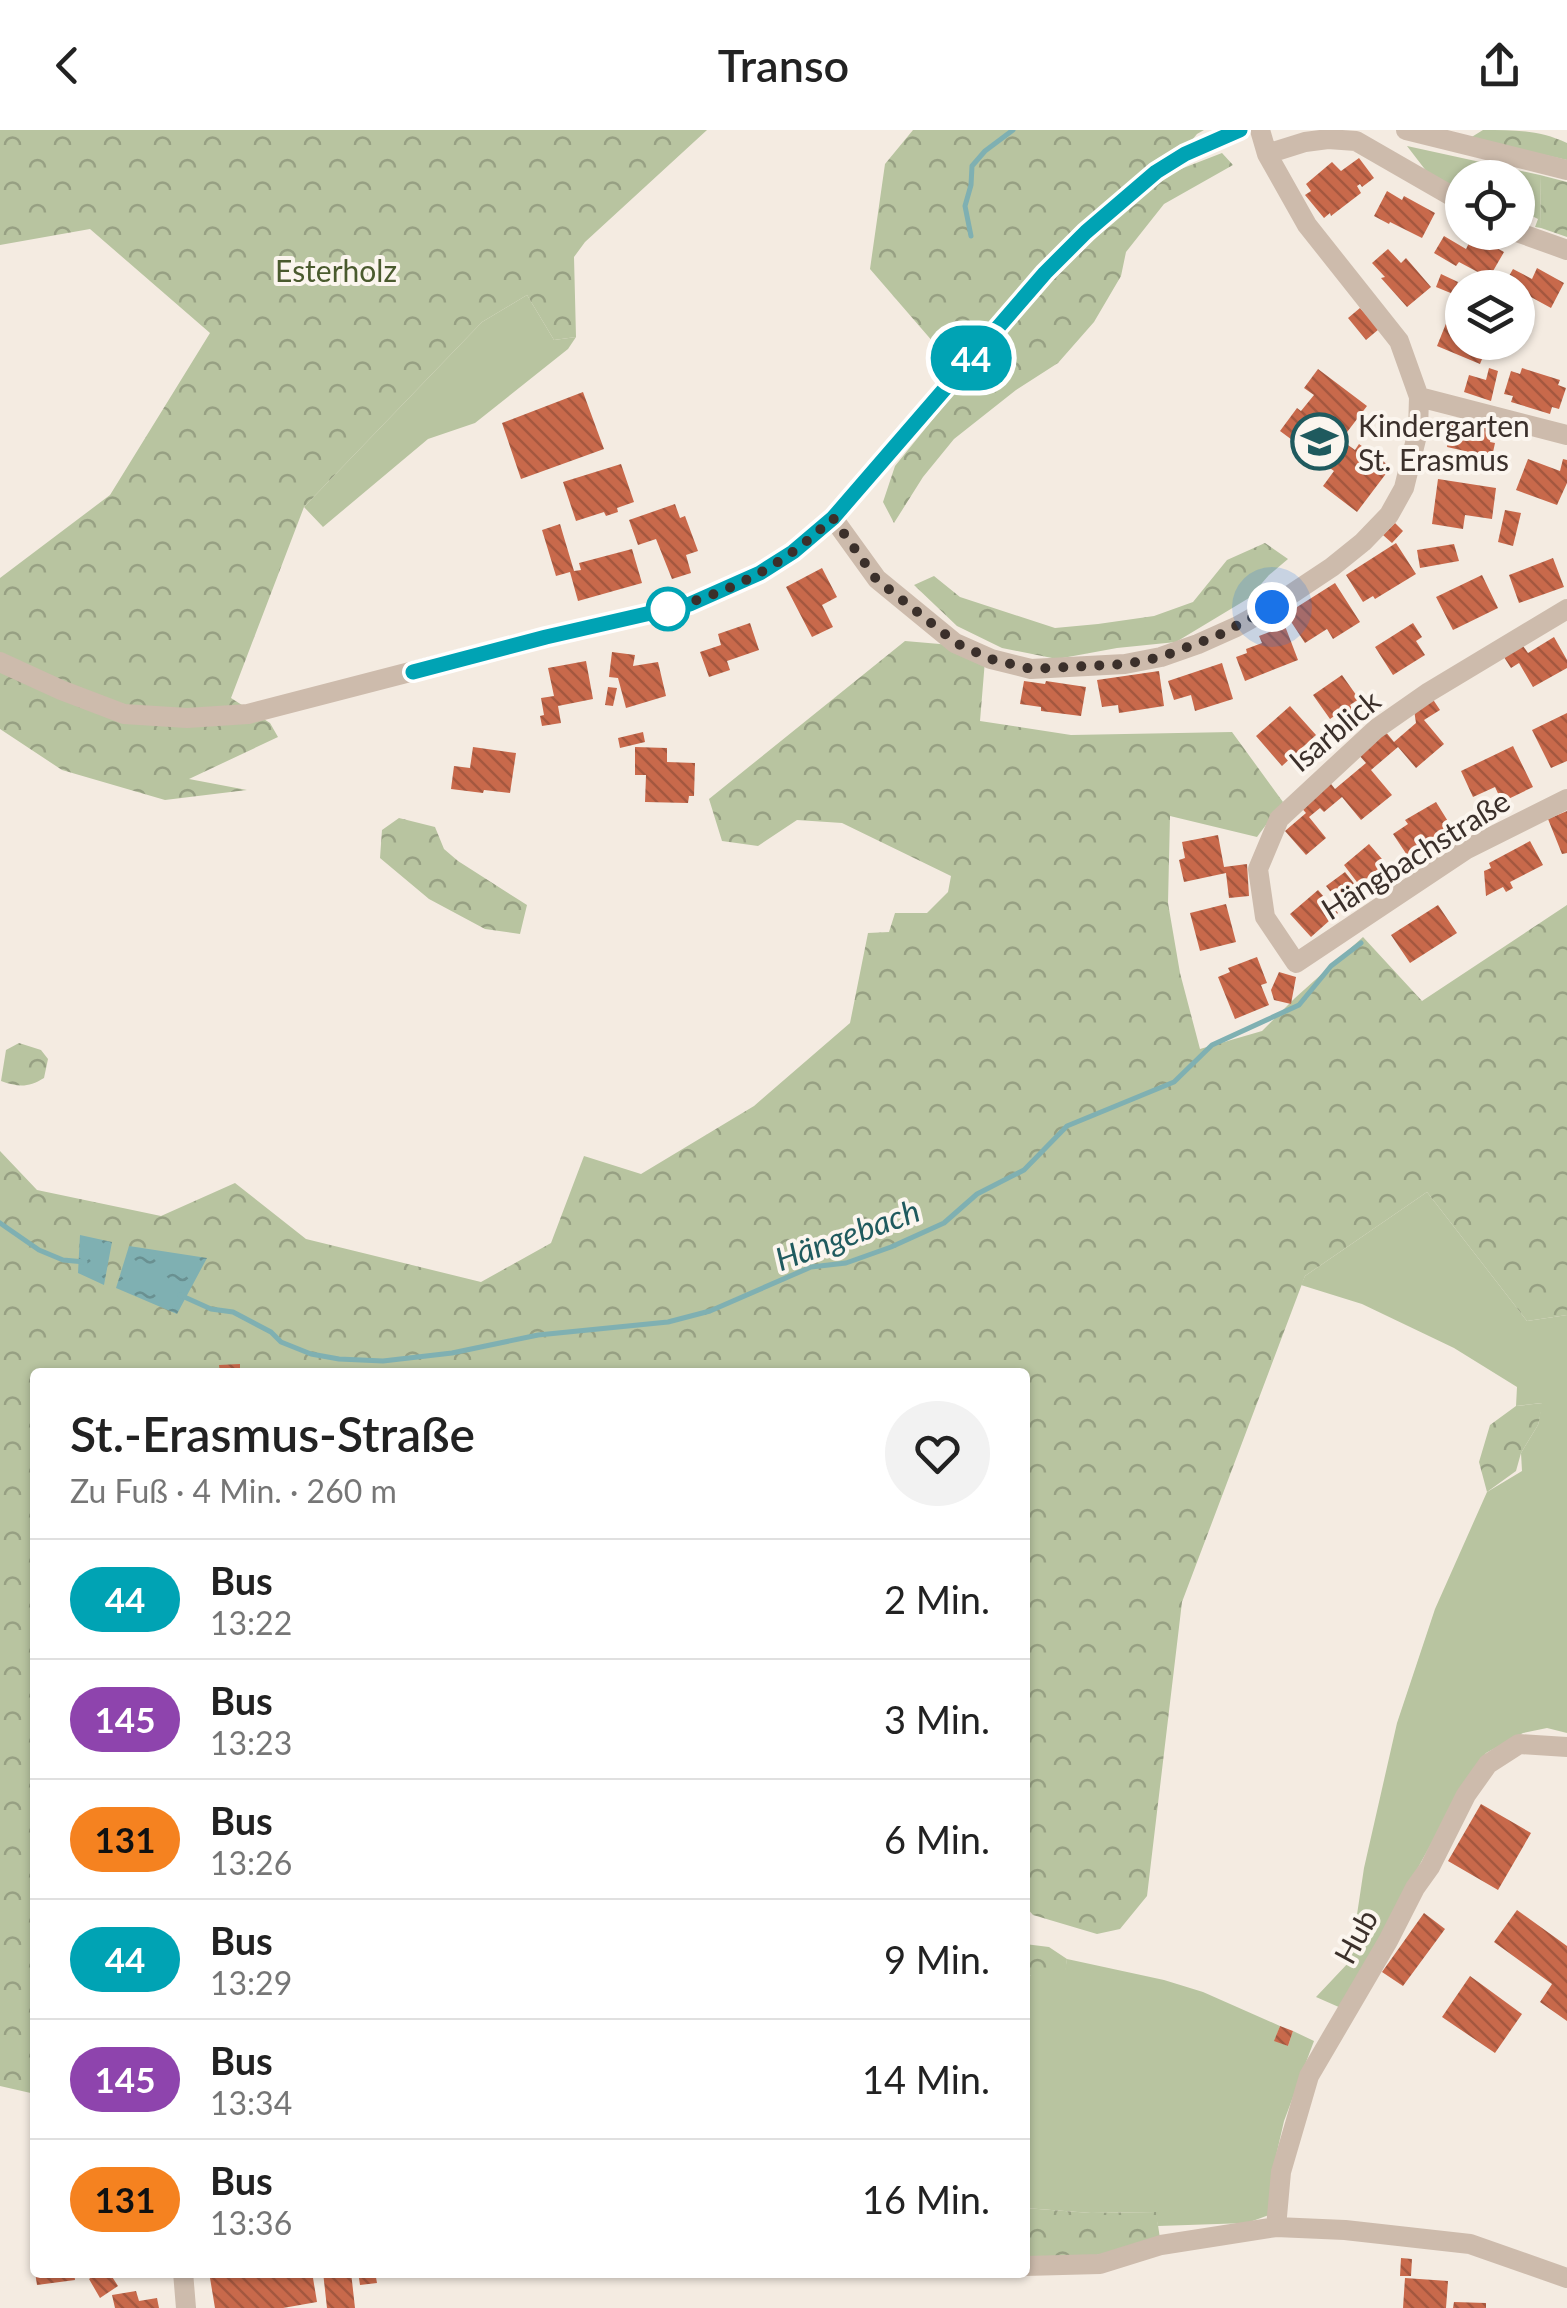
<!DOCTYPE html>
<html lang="de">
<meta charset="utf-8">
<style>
body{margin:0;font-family:Lato,sans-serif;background:#f2f2f2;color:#222;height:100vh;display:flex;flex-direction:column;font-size:38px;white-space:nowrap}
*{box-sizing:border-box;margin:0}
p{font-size:32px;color:#767676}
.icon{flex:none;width:55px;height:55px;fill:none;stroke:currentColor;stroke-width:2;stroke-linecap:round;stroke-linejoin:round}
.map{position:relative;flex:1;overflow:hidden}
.drawer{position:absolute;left:30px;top:1238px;width:1000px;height:910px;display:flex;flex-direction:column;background:#fff;border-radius:10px;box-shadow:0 2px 8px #0004}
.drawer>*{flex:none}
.badge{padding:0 20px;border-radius:32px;font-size:35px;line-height:65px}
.controls{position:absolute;left:1445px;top:30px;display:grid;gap:20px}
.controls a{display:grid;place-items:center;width:90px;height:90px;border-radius:50%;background:#fff;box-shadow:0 2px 8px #0004;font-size:50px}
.you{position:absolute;width:50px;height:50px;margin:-25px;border:8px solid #fff;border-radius:50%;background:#1a73e8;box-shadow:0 0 0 15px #1a73e833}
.map>.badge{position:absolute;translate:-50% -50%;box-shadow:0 0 0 5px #fff}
.round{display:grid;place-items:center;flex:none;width:105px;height:105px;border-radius:52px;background:#f2f2f2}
.headline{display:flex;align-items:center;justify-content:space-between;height:170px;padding:0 40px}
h1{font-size:48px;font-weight:600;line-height:75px}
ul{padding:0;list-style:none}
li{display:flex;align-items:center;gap:30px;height:120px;padding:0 40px;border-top:2px solid #e0e0e0}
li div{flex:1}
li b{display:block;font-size:38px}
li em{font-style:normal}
li .badge{min-width:110px;font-weight:700;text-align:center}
header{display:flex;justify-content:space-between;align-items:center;height:130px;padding:0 40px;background:#fff;font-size:45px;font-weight:600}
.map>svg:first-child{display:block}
.grass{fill:#b8c4a0}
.forest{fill:url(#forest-crowns)}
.water{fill:url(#water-ripples)}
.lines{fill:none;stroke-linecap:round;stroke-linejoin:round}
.stream{stroke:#7fb0b2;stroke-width:5}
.building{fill:url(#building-back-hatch)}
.minor{stroke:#cdbbac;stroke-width:20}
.line-casing{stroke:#fff;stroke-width:22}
.line{stroke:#00a3b4;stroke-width:15}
.walk{stroke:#3b302b;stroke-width:10;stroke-dasharray:0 18}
.stop-dot{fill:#fff;stroke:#00a3b4;stroke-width:5}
.labels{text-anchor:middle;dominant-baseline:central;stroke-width:8;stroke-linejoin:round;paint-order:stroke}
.park-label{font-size:30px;fill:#4a5a2e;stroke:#fbf5ee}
.poi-label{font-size:30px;fill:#3b302b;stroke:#fbf5ee;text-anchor:start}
.street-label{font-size:30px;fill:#3b302b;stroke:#fbf5ee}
.water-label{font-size:32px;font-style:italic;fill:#1f5a5e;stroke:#fbf5ee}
</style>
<header><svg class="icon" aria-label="back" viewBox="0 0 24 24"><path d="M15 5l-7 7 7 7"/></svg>Transo<svg class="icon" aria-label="share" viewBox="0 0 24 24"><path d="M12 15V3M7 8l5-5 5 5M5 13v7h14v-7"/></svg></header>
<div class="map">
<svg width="1567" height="2178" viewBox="0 0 1567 2178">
<defs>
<pattern id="forest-crowns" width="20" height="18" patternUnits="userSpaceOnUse" patternTransform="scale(2.5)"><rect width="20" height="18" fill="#b8c4a0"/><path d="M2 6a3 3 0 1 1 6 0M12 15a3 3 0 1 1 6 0" fill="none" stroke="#97a083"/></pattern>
<pattern id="water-ripples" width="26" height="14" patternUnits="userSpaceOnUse" patternTransform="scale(2.5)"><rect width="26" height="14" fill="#7fb0b2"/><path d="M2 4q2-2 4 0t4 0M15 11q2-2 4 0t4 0" fill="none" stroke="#699091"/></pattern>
<pattern id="building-back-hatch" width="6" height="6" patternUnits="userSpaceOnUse" patternTransform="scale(2.5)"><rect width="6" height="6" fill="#c8694b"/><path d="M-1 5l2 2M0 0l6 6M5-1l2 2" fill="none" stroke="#a4573f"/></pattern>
</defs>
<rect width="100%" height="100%" fill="#f4ebe1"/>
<path class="grass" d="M1407,16L1540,45L1541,98L1535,97L1538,89L1518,79V48H1462V62L1427,42Z
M527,165L554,210L576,207L568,219L475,293L428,309L323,397L304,377L482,192Z
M1427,1062L1527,1191L1567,1185V1603L1547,1598L1523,1603L1486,1623L1459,1663L1341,1878L1316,1867L1350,1831L1364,1738L1397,1593L1435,1479L1487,1362L1522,1341L1521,1323L1538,1295L1542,1273L1516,1276L1517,1257L1454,1218L1362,1174L1301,1155L1305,1146Z
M1067,1829L1164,1850L1203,1862L1280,1896L1275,1910L1288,1916L1293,1901L1314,1911L1284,1991L1276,2026L1269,2085L1247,2093L1158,2096L1155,2082L1091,2083L1025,2078V1840L1031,1846H1064Z"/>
<path class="forest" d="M0,0H707L585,112L574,127L576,207L554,210L527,165L482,192L304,377L231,568L270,593L278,607L189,649L247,660L165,670L62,640L0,599V448L110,365L210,203L90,99L0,115Z
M913,0H1204L1197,4L1183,21L1085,102L959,242L870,139L885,34Z
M1483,0C1515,0 1539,0 1567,13V30L1470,8Z
M1222,23L1233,35L1164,74L1126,122L1121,146L1094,192L1058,233L1016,260L954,309L923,347L894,393L883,372L895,336L976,236L1057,145L1122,83L1173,42Z
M1540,45L1567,52V107L1541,98Z
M1265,413L1288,429L1269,445L1249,468L1176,512L1117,518L1057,529L1002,518L957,496L914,455L934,446L960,467L1055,498L1098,494L1154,486L1193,472L1227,430Z
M905,511L986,518L980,591L1071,605L1232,602L1283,672L1257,707L1170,686L1168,773L1180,843L1200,919L1262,901L1295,868L1363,807L1422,871L1567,775V1185L1527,1191L1427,1062L1305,1146L1182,1472L1147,1766L1120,1799L1097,1804L1033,1785L1025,1776V1242H35V1964L0,1956V1021L37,1060L161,1086L235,1053L306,1109L481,1152L551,1113L584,1026L641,1044L754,976L850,893L868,803L889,802L895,783H927L948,762L951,746L842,693L797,690L758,716L722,711L709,669Z
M399,688L435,697L444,719L458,731L527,775L520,804L485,799L429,769L380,728L382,700Z
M19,913L41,920L48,929L44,948C28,958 18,957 1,951L6,920Z
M1543,1273L1538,1295L1521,1323L1516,1341L1487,1362L1479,1332L1490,1295L1516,1276Z
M1025,1814L1049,1817L1067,1829L1065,1846H1031L1025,1840Z
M1025,2078L1091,2083L1156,2082L1161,2115L1025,2136Z"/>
<path class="water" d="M80,1105L112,1112L104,1155L78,1143Z
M129,1116L207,1128L177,1184L116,1158Z"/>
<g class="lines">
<path class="stream" d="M971,106L965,76L971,55L972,36L985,21L1013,0
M0,1093L39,1120L63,1130L85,1132
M180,1165L211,1179L233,1182L271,1202L281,1212L311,1224L339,1229L383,1231L452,1223L538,1205L668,1192L710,1181L811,1137L846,1133L891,1117L944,1093L977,1064L1024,1040L1067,996L1174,952L1212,915L1299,875L1331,836L1361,813"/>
</g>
<path class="building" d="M1359,28L1374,48L1362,57L1360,54L1357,56L1361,63L1331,86L1330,83L1324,88L1305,65L1311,61L1306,54L1332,32L1341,41Z
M1387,61L1402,70L1404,66L1435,83L1422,108L1390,92L1389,94L1374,86Z
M1473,105L1504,122L1489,148L1459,132L1456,136L1434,123L1444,106L1466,119Z
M1388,119L1401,133L1406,128L1431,157L1407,177L1381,148L1385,147L1372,133Z
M1537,138L1564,153L1551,178L1518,160V158L1505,153L1513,139L1532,149Z
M1441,144L1458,152L1453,164L1436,157Z
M1360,178L1379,199L1366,210L1348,188Z
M1447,191L1462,197V212H1489L1480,234L1437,216Z
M1489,238L1498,241L1491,271L1464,262L1469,245L1486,250Z
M1522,238L1560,250L1558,255L1566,258L1559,279L1552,277L1550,284L1511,272L1513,266L1504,264L1511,241L1520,244Z
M1318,239L1367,276L1341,310L1355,320L1359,314L1391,337L1357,382L1323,356L1334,341L1280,301L1297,278L1301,281L1314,265L1304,258Z
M583,262L604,319L521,349L502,293Z
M1453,288L1493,297L1490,312L1495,313L1492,327L1447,317Z
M1528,329L1560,341L1563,329L1567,330V353L1557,375L1516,360Z
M621,334L634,372L617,378L618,382L606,386L604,382L576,391L563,352Z
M1438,349L1496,358L1492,389L1465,385L1463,399L1432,394Z
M675,374L680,388L685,386L698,421L686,425L691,443L672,449L656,409L638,415L629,390Z
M1505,380L1521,383L1513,416L1498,412Z
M1395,393L1403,401L1392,413L1383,405Z
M560,394L574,441L581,440L579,433L632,419L642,453L578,471L570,442L556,446L542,400Z
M1396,413L1416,444L1375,469L1373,466L1363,472L1346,445Z
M1454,414L1459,431L1420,438L1417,420Z
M1553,428L1564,457L1519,473L1509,445Z
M822,438L837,467L822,475L833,497L812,507L786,457Z
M1482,445L1498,478L1453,500L1436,467Z
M1335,453L1360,492L1333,509L1327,499L1305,513L1286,484Z
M750,493L759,520L727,531L730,540L709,547L700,522L721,515L718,504Z
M1413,493L1422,507L1416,511L1425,525L1393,545L1375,517Z
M1285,496L1298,530L1245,551L1236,527L1247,523L1246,519L1262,513L1259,506Z
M1554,507L1567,530V538L1533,557L1519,533L1511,538L1502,524L1521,513L1528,523Z
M612,522L635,525L633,536L658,532L666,566L626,578L618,548L609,547Z
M586,531L593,569L558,576L561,593L542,596L540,586L544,585L541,568L554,566L548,538Z
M1222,533L1233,569L1195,581L1191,565L1174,570L1168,551Z
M1159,541L1164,576L1119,583L1118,575L1102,577L1097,550Z
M1342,545L1359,569L1350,575L1353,580L1343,587L1340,582L1330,589L1313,565Z
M1024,551L1045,554L1046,551L1086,557L1081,586L1041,581V577L1020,574Z
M608,557L617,558L613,576L605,575Z
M1432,568L1440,580L1424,590L1444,614L1416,638L1398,617L1371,640L1392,665L1361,690L1342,667L1324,682L1320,678L1309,687L1326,708L1306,725L1285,701L1306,683L1299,675L1328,650L1335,659L1366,633L1358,624L1385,601L1394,612L1416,593L1414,580Z
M1290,576L1316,605L1282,636L1256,606Z
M1567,583V631L1551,638L1532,600Z
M643,602L645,612L620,618L618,608Z
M1513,616L1533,657L1502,672L1495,657L1473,667L1461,641Z
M473,617L516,623L510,663L484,660L483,663L451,659L454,636L470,638Z
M635,617L667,618V632L695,633L694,666H689L688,673L645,672L646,645H635Z
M1436,672L1454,701L1409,728L1393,704L1408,694L1405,690Z
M1567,681V723L1562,724L1548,689Z
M1218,705L1224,737L1247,734L1249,766L1229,768L1226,743L1184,752L1179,730L1185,728L1182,712Z
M1530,711L1543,735L1510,752L1513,758L1506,762L1503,757L1486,766L1484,741L1491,738L1489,733Z
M1369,714L1389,737L1374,747L1377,750L1363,760L1344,735Z
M1345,742L1360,761L1341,775L1326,756Z
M1318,760L1338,783L1311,807L1290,784Z
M1226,774L1236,812L1200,821L1190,783Z
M1438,775L1457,803L1410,833L1391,805Z
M1257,827L1267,853L1261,855L1269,875L1235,889L1218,847L1230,842L1228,838Z
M1279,842L1296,847L1291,874L1274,870L1271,860Z
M240,1234V1242H220L219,1235Z
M1481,1674L1531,1703L1498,1760L1448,1731Z
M1517,1780L1567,1816V1891L1540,1872L1552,1854L1494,1812Z
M1424,1783L1445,1799L1403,1856L1382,1842Z
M1470,1846L1522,1884L1495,1923L1442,1887Z
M1280,1896L1293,1901L1288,1916L1274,1911Z
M1401,2128L1412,2129L1411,2146H1400Z
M35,2142H74L75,2150L37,2155Z
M98,2142H109L118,2156L100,2168L89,2149Z
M209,2142H312L317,2172L283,2178H215Z
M323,2142H351L355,2178H327Z
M358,2142H375L377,2153L360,2155Z
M1405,2148L1448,2151L1446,2178H1403Z
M136,2161L139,2171L157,2168L159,2178H115L112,2165Z
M1454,2172L1486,2173V2178H1453Z"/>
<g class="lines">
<path class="minor" d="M1406,0L1567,40
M1267,24L1305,12L1328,9L1356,11L1462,72
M1517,102L1567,120
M1419,267L1567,305
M833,388L877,449L955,513L991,529L1031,539L1125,534L1161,527L1198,514L1236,497L1272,477L1332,437L1363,412L1389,385L1404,358L1418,301L1419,267L1399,211L1307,95L1267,24L1260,0
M1567,479L1429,562L1376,599L1279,689L1258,739L1265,787L1296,833L1467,719L1567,669
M0,532L61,560L124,584L187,588L248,584L545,507L690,474L761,443L793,422L833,388L1045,143L1086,102L1156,42L1185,24L1240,0
M1276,2097L1281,2042L1309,1946L1388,1811L1415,1758L1430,1737L1466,1665L1488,1634L1519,1614L1567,1617
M1025,2136L1100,2134L1161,2115L1276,2097L1345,2100L1470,2114L1567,2148
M183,2142L186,2178"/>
</g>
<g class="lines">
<defs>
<path id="line" d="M413,542L546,507L690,474L760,443L793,422L833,388L1045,143L1086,102L1156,42L1185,24L1240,0"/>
</defs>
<use href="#line" class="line-casing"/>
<use href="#line" class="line"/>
<path class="walk" d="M668,479L656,481C703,471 751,452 791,423C806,413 819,400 833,388L876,449L956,513L991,529L1031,539L1126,534L1161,527L1217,506L1272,477"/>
</g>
<defs>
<symbol id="school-ring" viewBox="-11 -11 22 22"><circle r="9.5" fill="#fbf5ee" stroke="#1f5a5e" stroke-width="1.5"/><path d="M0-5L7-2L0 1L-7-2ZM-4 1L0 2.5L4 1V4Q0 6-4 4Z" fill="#1f5a5e"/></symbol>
</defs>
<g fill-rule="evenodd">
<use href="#school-ring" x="1288" y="280" width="63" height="63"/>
</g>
<circle class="stop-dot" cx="668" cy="479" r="20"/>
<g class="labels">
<g class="park-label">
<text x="336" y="140">Esterholz</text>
</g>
<g class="poi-label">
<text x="1358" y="295">Kindergarten<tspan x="1358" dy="34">St. Erasmus</tspan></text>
</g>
<g class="street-label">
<text transform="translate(1334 600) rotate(-40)">Isarblick</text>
<text transform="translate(1415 724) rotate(-32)">Hängbachstraße</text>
<text transform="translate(1355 1806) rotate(-61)">Hub</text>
</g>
<g class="water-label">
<text transform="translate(847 1104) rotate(-20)">Hängebach</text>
</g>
</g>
</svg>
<div class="controls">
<a><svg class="icon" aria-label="locate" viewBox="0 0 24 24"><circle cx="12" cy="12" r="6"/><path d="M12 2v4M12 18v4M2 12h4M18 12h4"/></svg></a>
<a><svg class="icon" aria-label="layers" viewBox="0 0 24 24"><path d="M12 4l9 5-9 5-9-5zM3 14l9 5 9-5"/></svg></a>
</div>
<div class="you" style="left:1272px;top:477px"></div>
<b class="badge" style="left:971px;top:228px;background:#00a3b4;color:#fff">44</b>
<section class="drawer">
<div class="headline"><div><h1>St.-Erasmus-Straße</h1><p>Zu Fuß · 4 Min. · 260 m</p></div><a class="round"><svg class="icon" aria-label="heart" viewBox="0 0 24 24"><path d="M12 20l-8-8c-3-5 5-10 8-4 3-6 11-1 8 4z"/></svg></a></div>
<ul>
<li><span class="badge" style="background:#00a3b4;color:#fff">44</span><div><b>Bus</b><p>13:22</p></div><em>2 Min.</em></li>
<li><span class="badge" style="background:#8e44ad;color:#fff">145</span><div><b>Bus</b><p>13:23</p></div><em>3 Min.</em></li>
<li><span class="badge" style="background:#f58220;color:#111">131</span><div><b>Bus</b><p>13:26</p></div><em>6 Min.</em></li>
<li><span class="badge" style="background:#00a3b4;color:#fff">44</span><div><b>Bus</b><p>13:29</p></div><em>9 Min.</em></li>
<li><span class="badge" style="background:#8e44ad;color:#fff">145</span><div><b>Bus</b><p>13:34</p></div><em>14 Min.</em></li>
<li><span class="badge" style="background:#f58220;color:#111">131</span><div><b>Bus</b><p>13:36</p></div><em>16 Min.</em></li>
</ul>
</section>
</div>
